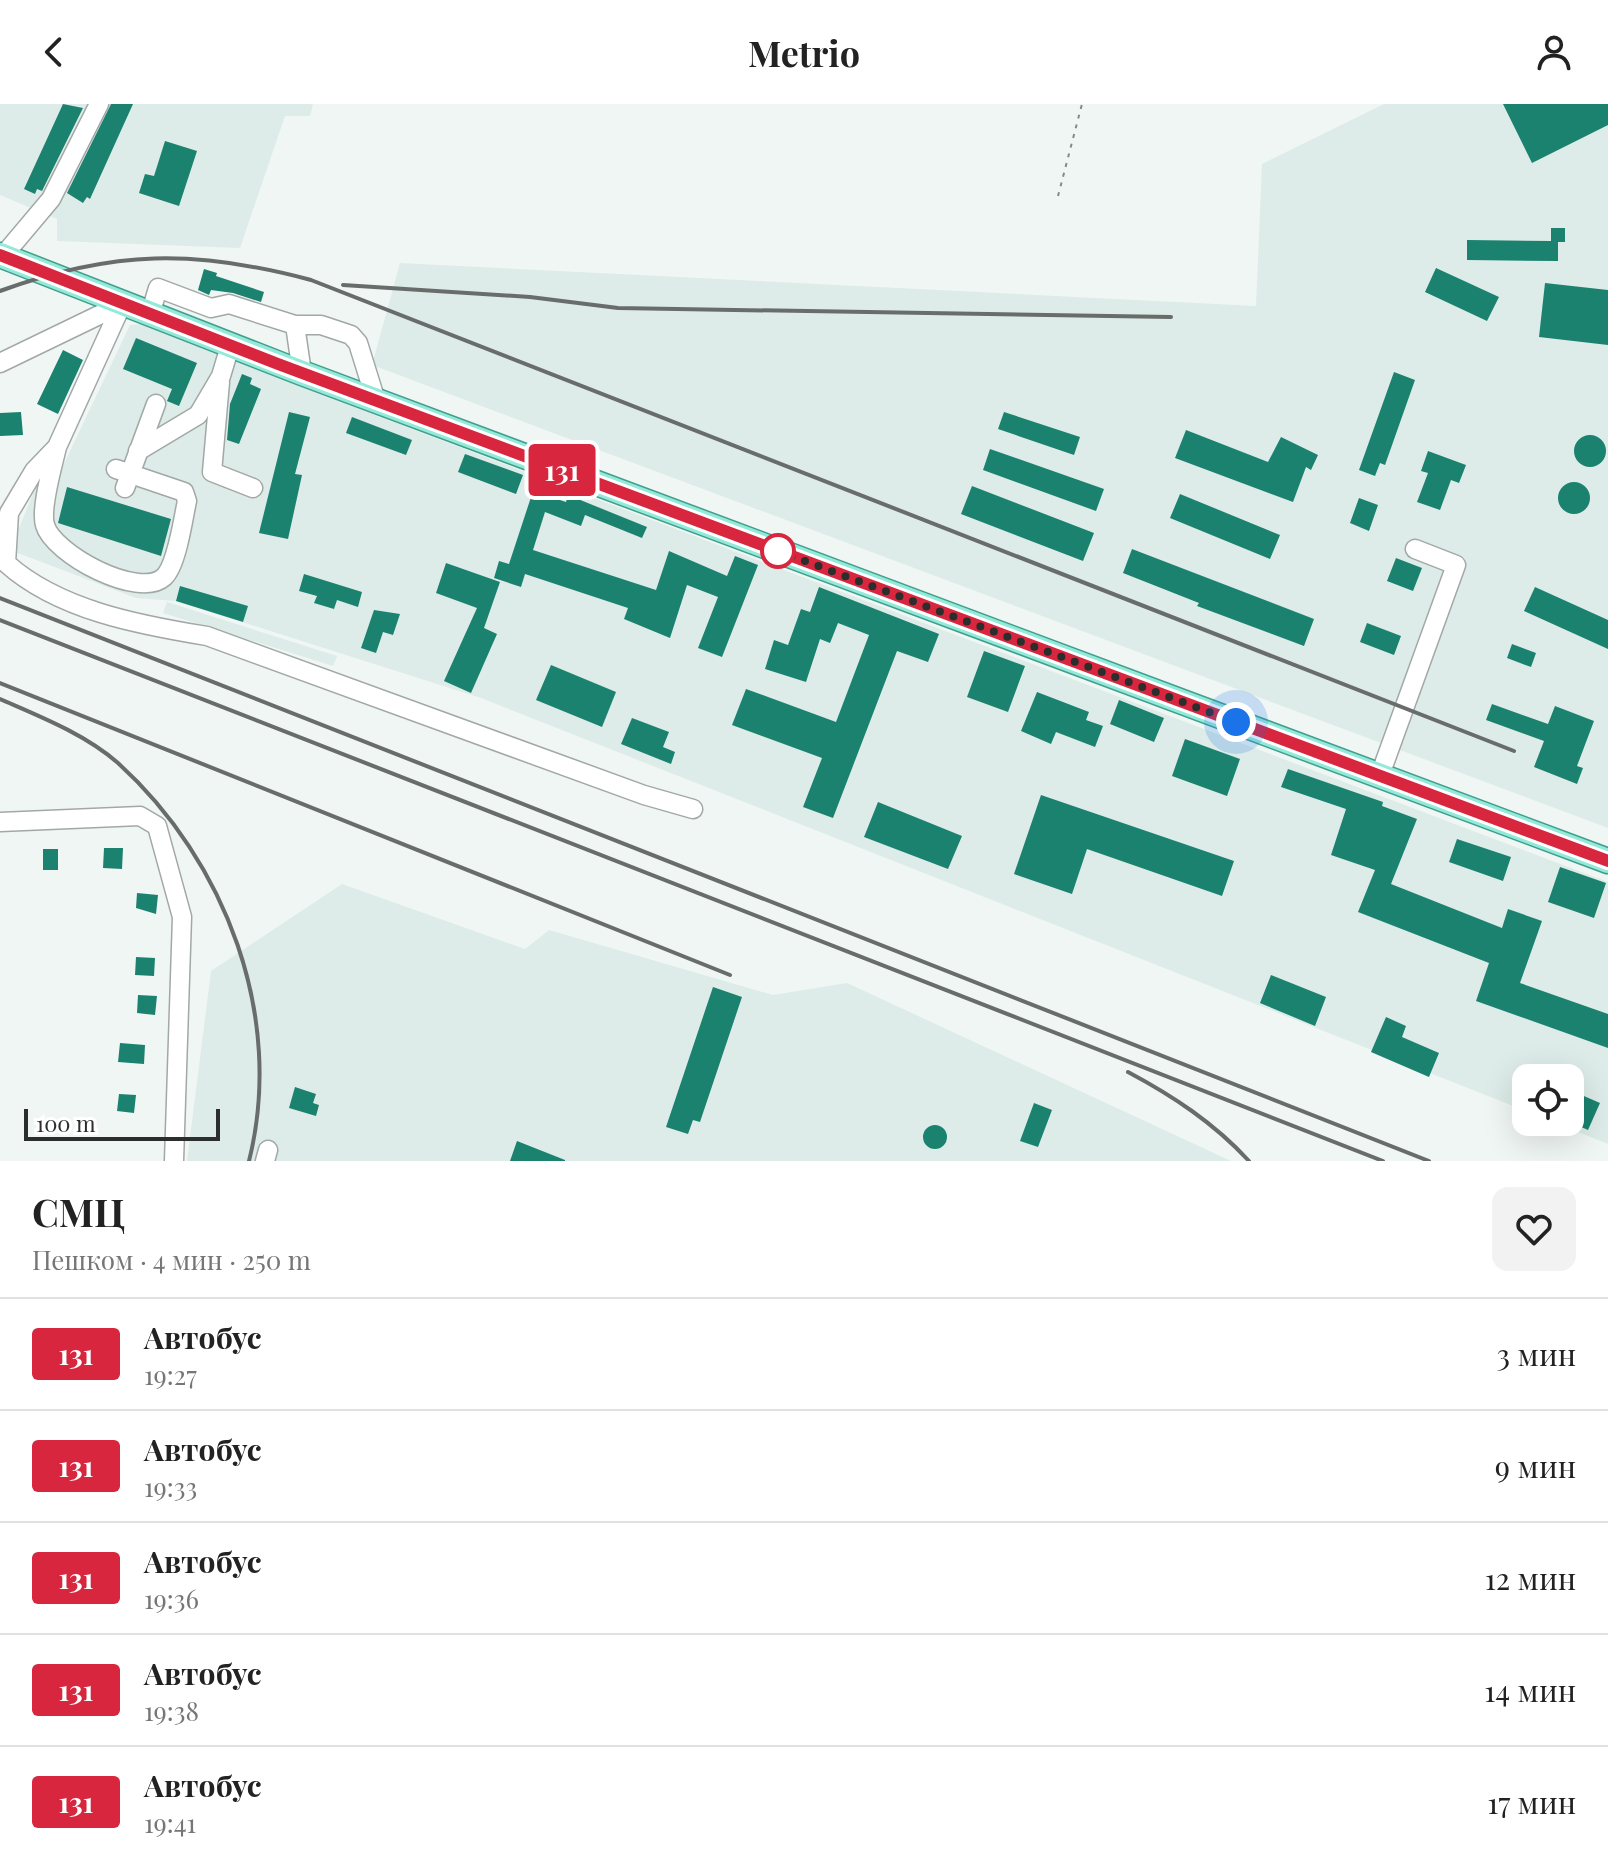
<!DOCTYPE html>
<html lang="ru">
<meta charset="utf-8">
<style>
body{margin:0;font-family:"Playfair Display",serif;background:#f2f2f2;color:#222;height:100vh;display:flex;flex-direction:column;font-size:30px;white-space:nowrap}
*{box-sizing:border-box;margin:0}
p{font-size:26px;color:#767676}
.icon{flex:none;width:44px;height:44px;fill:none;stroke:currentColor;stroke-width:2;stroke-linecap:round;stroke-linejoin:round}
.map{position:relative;height:1057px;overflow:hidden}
.drawer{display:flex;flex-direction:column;background:#fff;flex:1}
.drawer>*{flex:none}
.badge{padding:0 16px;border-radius:6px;font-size:28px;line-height:52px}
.tools{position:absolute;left:1512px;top:960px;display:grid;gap:16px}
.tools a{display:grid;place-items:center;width:72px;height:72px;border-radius:16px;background:#fff;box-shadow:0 8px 32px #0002;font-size:40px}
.scale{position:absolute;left:24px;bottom:20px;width:196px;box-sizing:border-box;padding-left:8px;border:4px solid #2b2e2d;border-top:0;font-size:22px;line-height:28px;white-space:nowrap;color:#2b2e2d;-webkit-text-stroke:6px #fff;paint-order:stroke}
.you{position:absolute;width:40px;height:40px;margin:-20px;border:6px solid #fff;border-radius:50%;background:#1a73e8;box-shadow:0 0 0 12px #1a73e833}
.map>.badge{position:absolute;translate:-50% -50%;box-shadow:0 0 0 4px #fff}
.round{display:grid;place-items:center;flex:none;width:84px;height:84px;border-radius:16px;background:#f2f2f2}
.head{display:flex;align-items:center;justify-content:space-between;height:136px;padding:0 32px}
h1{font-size:38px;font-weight:700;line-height:60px}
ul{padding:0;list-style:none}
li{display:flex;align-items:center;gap:24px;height:112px;padding:0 32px;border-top:2px solid #e0e0e0}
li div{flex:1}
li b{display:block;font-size:30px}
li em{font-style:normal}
li .badge{min-width:88px;font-weight:700;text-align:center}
header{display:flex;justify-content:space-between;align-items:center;height:104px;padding:0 32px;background:#fff;font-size:36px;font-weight:700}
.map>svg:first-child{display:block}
.built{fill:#ddece8}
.building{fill:#1b826f}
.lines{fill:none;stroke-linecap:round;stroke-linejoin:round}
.minor-casing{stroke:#a2a8a6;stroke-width:21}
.major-casing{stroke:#409f8c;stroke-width:27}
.path{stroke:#858a88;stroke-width:2;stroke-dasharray:4 6;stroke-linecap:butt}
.minor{stroke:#fff;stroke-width:18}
.major{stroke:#93ead9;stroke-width:24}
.rail{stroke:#686c6a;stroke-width:4}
.line-casing{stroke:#fff;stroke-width:18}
.line{stroke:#d7263d;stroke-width:12}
.walk{stroke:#2b2e2d;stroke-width:8;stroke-dasharray:0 14.4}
.stop-dot{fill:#fff;stroke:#d7263d;stroke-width:4}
</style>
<header><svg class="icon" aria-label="back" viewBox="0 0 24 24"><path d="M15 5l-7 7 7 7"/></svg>Metrio<svg class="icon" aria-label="person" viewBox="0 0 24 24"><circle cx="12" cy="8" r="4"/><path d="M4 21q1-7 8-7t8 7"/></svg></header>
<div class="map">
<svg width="1608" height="1057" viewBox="0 0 1608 1057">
<rect width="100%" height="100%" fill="#f0f6f4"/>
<path class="built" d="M0,0H313L310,12H285L240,144L57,137V115L0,91Z
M1384,0H1608V724L372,261L400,159L1256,202L1262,60Z
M144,220L322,291L1608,778V1040L1553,1018H1570V974H1526V1007L481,594L176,497L136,494L10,446L41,370L60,368L130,221Z
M167,498L337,552L333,562L163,509Z
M342,780L525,845L549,826L773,891L847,879L1231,1057H187L211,867Z"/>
<path class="building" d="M63,0L83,4L42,87L37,85L35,90L24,85Z
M111,0H133L90,95L87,93L83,99L67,89Z
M1503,0H1608V21L1532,59Z
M165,37L197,47L179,102L139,89L145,70L154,72Z
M1551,124H1565V138H1558V157L1467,156V136L1551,137Z
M1436,164L1499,193L1487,217L1425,188Z
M204,165L217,169L216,172L264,188L261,198L233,189L211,186L209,191L198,186Z
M1545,179L1608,186V241L1539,233Z
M136,234L197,259L179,302L167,297L172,285L123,265Z
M63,246L83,256L58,310L37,300Z
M1394,268L1415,276L1385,361L1380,359L1375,372L1359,366Z
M242,270L252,274L250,280L261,285L239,340L227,336L230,300Z
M21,308L23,331L0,332V309Z
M289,308L310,313L295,370L302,371L288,435L259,429Z
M1004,308L1080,333L1074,351L998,325Z
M352,313L412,336L406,351L346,329Z
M1186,326L1268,358L1281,333L1318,351L1311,366L1306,363L1293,398L1175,354Z
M1574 347a16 16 0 1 1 32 0a16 16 0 1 1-32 0Z
M990,345L1104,385L1096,407L983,366Z
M1428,347L1466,361L1459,379L1451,376L1440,406L1417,398L1428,369L1421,367Z
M465,350L523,371L516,390L458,368Z
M1558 394a16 16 0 1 1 32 0a16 16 0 1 1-32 0Z
M972,382L1094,429L1083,457L961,410Z
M67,383L171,415L161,452L58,419Z
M533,387L566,398L568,391L647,423L642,434L585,411L581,422L545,408L533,446L656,486L669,447L727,472L735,452L758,461L722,553L698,544L718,493L687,481L670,534L624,515L628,504L525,470L521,483L494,474L499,457L509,460Z
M1180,390L1280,431L1270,455L1170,414Z
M1359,394L1378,401L1369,427L1350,419Z
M1132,445L1314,515L1304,542L1197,502L1199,499L1123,469Z
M1396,454L1422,464L1413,487L1387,477Z
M446,459L500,478L484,524L497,530L471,589L444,577L477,504L436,489Z
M304,470L362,488L358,503L337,496L334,505L314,499L317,492L299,487Z
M180,482L248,502L243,518L176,497Z
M819,483L939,530L928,558L897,547L833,714L803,703L822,654L732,621L746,585L836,618L869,531L838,519L830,539L820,535L806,578L765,565L774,536L788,541L801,505L810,508Z
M1535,483L1608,516V545L1524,507Z
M374,506L400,510L393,531L383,528L376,549L361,544Z
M1367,519L1401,532L1394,551L1360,538Z
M1512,540L1536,549L1531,563L1507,554Z
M984,547L1025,562L1008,608L967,593Z
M551,561L616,588L602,623L536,596Z
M1037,588L1089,608L1086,616L1103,622L1095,643L1056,628L1051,640L1021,627Z
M1119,596L1164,614L1154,638L1110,620Z
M1492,600L1548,620L1555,602L1594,617L1577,662L1583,664L1577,680L1534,663L1544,637L1486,616Z
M632,614L669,628L663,643L675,648L671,660L621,640Z
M1185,635L1240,655L1227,692L1172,672Z
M1288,665L1383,698L1382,702L1417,715L1391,780L1502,824L1508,805L1542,817L1520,879L1608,910V944L1476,897L1489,859L1358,808L1375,766L1331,751L1346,705L1281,683Z
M1041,691L1234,757L1222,792L1087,745L1072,790L1014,770Z
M878,698L962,732L948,765L864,733Z
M1457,735L1511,753L1503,777L1449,758Z
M104,744H123L122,765L103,764Z
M43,745H58V766H43Z
M1560,763L1606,779L1594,814L1548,798Z
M137,789L158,791L156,810L136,804Z
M136,853L155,854L154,872L135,871Z
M1271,871L1326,893L1315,922L1260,899Z
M713,883L742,893L700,1018L693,1016L688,1030L666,1023Z
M138,891L157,892L155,911L137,909Z
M1386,913L1406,922L1402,933L1439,949L1429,973L1371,948Z
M120,939L145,941L144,960L118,958Z
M295,983L316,990L313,999L319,1001L316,1012L289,1004Z
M1570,986L1600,999L1588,1026L1570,1018Z
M119,990L136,991L134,1009L117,1007Z
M1034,999L1052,1006L1038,1043L1020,1037Z
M923 1033a12 12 0 1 1 24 0a12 12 0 1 1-24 0Z
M517,1037L565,1056V1057H510Z"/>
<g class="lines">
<defs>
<path id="minor" d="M3,152L51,95L99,0
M122,200L57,343L34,367L9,409L6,459C58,506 139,521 207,532L644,691L693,705
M150,211L158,184L211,204L229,200L295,221H321L351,231L358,239L376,297
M295,221L302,269
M0,259L122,200
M220,278L212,368L253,384
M57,343C53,361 40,404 45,421C53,450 139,496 164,473C177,461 183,415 187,397L184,388L116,365
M138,347L198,311L221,272L230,242
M125,384L156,300
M1380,671L1456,461L1415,445
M0,718L140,712L157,722L182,813L174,1057
M265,1057L268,1046"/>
<path id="major" d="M0,151L302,269L1608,757"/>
</defs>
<use href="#minor" class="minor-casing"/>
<use href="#major" class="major-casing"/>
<path class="path" d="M1058,92L1082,0"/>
<use href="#minor" class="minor"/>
<use href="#major" class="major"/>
<path class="rail" d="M343,181L530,193L618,204L1171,213
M0,187C113,146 195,145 311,176L1514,647
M0,494L1429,1057
M0,516L1383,1057
M0,579L730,871
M0,595C39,612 85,630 118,659C226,757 285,913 249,1057
M1128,968C1173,992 1214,1019 1249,1057"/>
</g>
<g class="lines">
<defs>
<path id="line" d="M0,151L278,260L1608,757"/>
</defs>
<use href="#line" class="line-casing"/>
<use href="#line" class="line"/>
<path class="walk" d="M778,447L1236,618"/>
</g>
<circle class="stop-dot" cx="778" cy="447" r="16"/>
</svg>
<div class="tools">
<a><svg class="icon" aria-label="locate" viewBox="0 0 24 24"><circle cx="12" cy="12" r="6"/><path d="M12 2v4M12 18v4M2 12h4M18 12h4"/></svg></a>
</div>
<div class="scale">100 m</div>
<div class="you" style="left:1236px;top:618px"></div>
<b class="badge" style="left:562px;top:366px;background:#d7263d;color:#fff">131</b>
</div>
<section class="drawer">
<div class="head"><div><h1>СМЦ</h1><p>Пешком · 4 мин · 250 m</p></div><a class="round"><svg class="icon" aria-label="heart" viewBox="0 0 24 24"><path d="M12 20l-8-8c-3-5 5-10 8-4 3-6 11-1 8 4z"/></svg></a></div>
<ul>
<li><span class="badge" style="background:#d7263d;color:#fff">131</span><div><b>Автобус</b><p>19:27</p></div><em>3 мин</em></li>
<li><span class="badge" style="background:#d7263d;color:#fff">131</span><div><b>Автобус</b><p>19:33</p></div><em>9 мин</em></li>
<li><span class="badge" style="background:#d7263d;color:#fff">131</span><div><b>Автобус</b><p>19:36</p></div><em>12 мин</em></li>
<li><span class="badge" style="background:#d7263d;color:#fff">131</span><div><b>Автобус</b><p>19:38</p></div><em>14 мин</em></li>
<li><span class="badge" style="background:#d7263d;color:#fff">131</span><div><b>Автобус</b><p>19:41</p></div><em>17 мин</em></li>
</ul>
</section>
